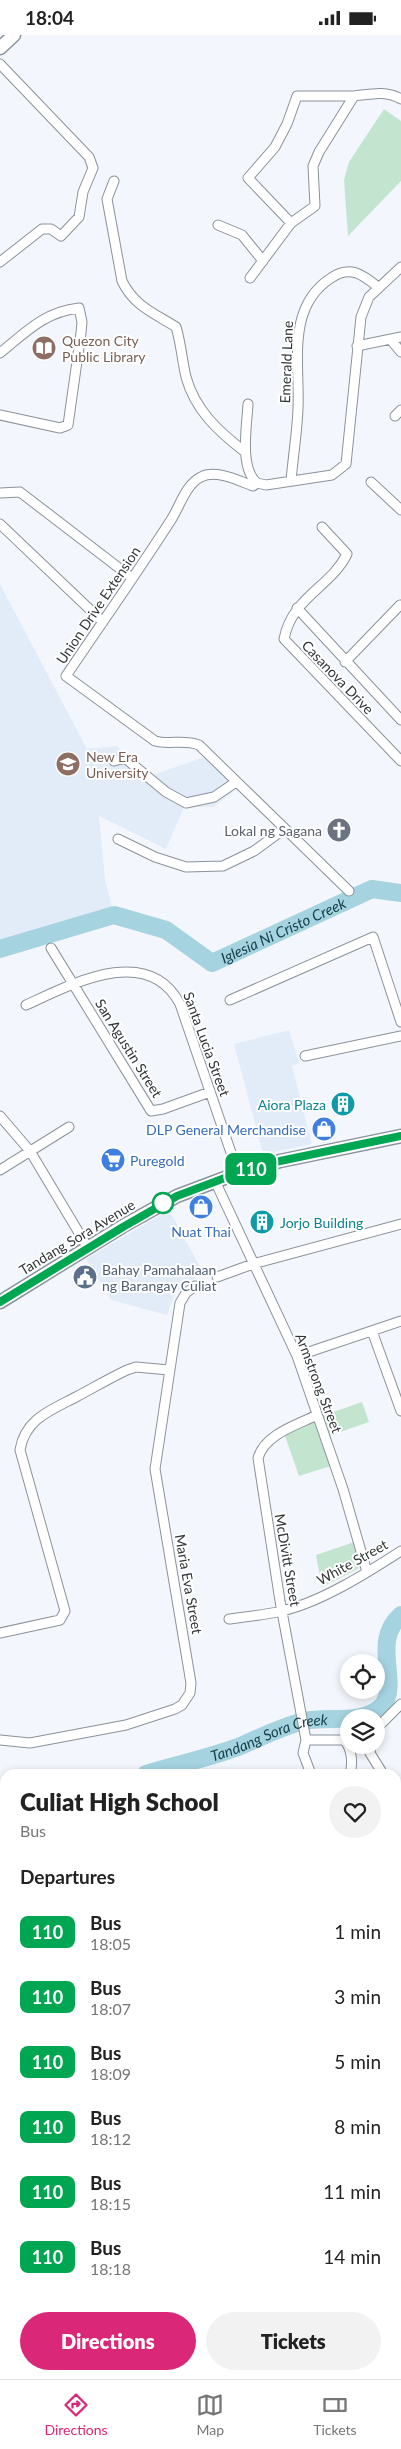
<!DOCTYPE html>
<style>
body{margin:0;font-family:Lato,sans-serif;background:#f2f2f2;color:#222;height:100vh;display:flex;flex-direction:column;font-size:19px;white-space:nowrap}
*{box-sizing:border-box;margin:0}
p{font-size:16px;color:#767676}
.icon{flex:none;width:28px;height:28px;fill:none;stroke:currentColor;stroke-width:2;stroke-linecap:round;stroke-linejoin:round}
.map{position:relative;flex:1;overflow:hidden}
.side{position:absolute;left:0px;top:1734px;width:401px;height:611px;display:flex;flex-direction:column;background:#fff;border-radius:15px 15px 0 0;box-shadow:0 2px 8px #0003}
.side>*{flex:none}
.badge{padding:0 10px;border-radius:8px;font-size:18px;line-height:32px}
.fabs{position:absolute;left:340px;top:1619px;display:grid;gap:10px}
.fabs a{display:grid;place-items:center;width:45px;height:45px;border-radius:50%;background:#fff;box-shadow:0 2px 8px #0003;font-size:25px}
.map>.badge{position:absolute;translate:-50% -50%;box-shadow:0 0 0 2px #fff}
h2{padding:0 20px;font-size:19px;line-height:45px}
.round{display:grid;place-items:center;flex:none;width:52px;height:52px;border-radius:26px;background:#f2f2f2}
.overview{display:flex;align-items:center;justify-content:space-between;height:85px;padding:0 20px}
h1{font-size:24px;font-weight:800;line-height:38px}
.primary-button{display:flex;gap:10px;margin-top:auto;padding:10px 20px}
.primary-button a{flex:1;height:58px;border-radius:30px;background:#db2777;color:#fff;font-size:20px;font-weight:800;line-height:58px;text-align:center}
.primary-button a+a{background:#f2f2f2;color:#222}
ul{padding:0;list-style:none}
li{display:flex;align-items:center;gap:15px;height:65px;padding:0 20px}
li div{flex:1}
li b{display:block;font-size:19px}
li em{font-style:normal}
li .badge{min-width:55px;font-weight:700;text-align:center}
.status{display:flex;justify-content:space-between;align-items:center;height:35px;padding:0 25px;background:#fff;direction:ltr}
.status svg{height:14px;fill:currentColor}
.menu{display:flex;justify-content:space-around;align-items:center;height:70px;border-top:1px solid #e0e0e0;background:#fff;font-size:14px;color:#767676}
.menu a{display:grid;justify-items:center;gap:2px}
.menu .selected{color:#db2777}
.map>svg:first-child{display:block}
.built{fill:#e2ecf9}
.green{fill:#c3e5d0}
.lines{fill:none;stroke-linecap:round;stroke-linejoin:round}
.river{stroke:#a5d3e0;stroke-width:18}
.minor-casing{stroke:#8a929a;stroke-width:11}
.secondary-casing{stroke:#8a929a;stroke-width:15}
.primary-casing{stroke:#886a2f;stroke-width:16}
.minor{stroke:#fff;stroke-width:9}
.secondary{stroke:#fff;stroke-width:12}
.primary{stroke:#d3b77f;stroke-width:14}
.line-casing{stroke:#fff;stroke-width:11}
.line{stroke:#00a651;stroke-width:8}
.stop-dot{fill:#fff;stroke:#00a651;stroke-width:2.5}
.labels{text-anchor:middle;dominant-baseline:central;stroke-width:4;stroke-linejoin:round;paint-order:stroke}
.education-label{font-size:14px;fill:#785e54;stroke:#fff;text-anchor:start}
.street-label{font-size:14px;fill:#323538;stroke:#fff}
.worship-label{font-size:14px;fill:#5b616d;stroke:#fff;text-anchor:end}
.culture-label{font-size:14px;fill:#0d838f;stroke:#fff;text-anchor:end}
.shop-label{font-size:14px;fill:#366cbe;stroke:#fff;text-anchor:end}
.service-label{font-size:14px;fill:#4e5e75;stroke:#fff;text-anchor:start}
.water-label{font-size:15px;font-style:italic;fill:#16404a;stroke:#fff}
</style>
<div class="status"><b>18:04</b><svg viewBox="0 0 49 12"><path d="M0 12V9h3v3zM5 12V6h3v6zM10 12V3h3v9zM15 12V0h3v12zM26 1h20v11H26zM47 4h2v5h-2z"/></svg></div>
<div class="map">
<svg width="401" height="2344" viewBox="0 0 401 2344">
<rect width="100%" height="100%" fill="#f3f7fd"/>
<path class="built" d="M0,549L87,714L117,711L150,741L213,719L236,742L232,758L213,772H184L166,814L99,781L105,844L113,875L0,906Z
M289,995L299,1028L292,1031L312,1109L263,1119L234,1009Z
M169,1175L203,1237L176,1256L167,1280L111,1265L86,1224Z"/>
<path class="green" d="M384,74L401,86V146L348,201L344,145L349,127Z
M362,1367L369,1387L326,1402L319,1382Z
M315,1382L331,1431L299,1441L284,1398Z
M354,1507L361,1527L358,1534L322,1552L316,1520Z"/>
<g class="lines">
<g class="river">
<path id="s1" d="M0,914L114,880L166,895L212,928L372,854L401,858"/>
<path id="s2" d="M146,1739C176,1730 208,1723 238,1712C260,1703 282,1691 305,1686C329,1681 363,1690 382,1671C401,1648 370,1607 401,1580"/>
<path d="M0,1879L5,1877"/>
</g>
<defs>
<path id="minor" d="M0,29L89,122L93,133L83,157L79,182L61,201L51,194H42L0,227
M114,146L107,164L122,246C134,271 154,278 176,292C181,308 182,325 186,342C195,375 218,396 245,417
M291,188L248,143L275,112L287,89L297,61H354
M218,190L242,200L263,226
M250,243L291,188L315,171L313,131L319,117L354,61C371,59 386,55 401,64
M391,305L401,317
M357,311L401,302
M0,318C26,297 44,277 79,273L82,287L81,298L68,390L60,393L0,380
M248,369C247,390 239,433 257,448
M395,381L401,375
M291,446C293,422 297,398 298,374C300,328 286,272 331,243C350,230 362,239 378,252
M371,447L401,475
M257,448L253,451C239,446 216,434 201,442C186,449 180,471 171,485C137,538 101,589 66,641L155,706C170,710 184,704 199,710L349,856
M257,448L266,450L332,440L346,429L361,282L369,262L401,232
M0,458L20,457L132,543
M0,489L103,587
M322,492L347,519C331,552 292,562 284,604L401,726
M297,573L401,685
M345,627L400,570
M114,726L125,723L166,757L186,768L214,762L236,747
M118,804L155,822L186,832L223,831L254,816L284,794
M51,913L151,1076L163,1074L210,1057
M230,965L373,902L401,987
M26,970C72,949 148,908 180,969L238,1138
M305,1021L401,1001
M0,1081L30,1116L88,1213
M0,1135L69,1092
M215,1146L297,1321L343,1454L367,1537
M217,1242L253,1229L401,1189
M372,1296L401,1376
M297,1321L401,1286
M229,1584C246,1582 264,1580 282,1576C321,1567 367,1538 401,1516
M0,1598L60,1585L65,1576L20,1415C25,1384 51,1375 76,1362C93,1353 110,1343 127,1335L136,1332L169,1335
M376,1694L401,1669
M0,1705L30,1708L126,1690L175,1674L182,1670L190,1658L191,1648L155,1434L180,1268L186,1258L195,1251
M306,1705L280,1566L258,1423C265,1399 297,1390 317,1380
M371,1710L370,1718L383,1739
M311,1739L303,1718L306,1705H344C352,1713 353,1728 350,1739
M396,1759L401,1767
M0,1816L5,1818
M0,1939L5,1936
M0,2068L5,2064
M0,2169L5,2175
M0,2192L5,2188
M396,2202L401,2198
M396,2286L401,2285
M128,2340L131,2344
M199,2344L205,2340"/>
<path id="secondary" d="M0,13L14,0
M0,1267L123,1191L177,1161L238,1138L280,1126L401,1101"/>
<path id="primary" d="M396,2045L401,2041
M396,2071L401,2068
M0,2335L5,2331
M20,2344L26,2340"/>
</defs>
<use href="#minor" class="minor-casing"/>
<use href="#secondary" class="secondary-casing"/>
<use href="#primary" class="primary-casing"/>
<use href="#minor" class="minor"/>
<use href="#secondary" class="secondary"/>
<use href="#primary" class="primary"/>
</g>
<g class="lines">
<defs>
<path id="line" d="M0,1267L123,1192L177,1161L238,1138L280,1126L401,1101"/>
</defs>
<use href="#line" class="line-casing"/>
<use href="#line" class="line"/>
</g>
<defs>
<symbol id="library-disc" viewBox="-11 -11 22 22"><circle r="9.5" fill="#8d6e63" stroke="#fff"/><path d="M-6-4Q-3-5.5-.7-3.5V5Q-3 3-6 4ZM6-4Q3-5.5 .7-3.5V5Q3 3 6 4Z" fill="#fff"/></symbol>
<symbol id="university-disc" viewBox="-11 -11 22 22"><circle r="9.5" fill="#8d6e63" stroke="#fff"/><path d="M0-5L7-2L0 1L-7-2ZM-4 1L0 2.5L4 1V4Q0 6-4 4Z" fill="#fff"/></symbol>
<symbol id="church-disc" viewBox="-11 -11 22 22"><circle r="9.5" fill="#6b7280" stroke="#fff"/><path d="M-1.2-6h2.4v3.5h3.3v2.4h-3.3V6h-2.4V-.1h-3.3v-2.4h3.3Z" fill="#fff"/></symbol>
<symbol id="building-disc" viewBox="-11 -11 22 22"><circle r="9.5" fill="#0f9aa8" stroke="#fff"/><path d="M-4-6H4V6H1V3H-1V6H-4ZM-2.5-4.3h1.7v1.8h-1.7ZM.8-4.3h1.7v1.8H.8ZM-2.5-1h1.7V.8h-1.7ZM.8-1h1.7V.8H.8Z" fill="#fff"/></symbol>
<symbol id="shop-disc" viewBox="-11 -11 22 22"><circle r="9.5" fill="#3f7fe0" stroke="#fff"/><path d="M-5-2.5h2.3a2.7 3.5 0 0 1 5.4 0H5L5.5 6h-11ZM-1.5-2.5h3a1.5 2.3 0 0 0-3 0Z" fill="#fff"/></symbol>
<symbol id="supermarket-disc" viewBox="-11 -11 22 22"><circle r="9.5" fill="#3f7fe0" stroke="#fff"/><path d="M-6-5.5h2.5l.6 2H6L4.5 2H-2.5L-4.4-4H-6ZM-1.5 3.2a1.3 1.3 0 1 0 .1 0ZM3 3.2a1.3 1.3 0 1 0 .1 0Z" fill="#fff"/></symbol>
<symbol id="civic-disc" viewBox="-11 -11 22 22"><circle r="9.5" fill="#5c6f8a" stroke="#fff"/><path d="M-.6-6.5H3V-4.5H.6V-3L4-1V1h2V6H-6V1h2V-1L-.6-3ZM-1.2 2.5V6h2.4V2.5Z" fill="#fff"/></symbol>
</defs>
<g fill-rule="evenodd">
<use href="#library-disc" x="30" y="299" width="28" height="28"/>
<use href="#university-disc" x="54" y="715" width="28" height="28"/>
<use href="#church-disc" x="325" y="781" width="28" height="28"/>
<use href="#building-disc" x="329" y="1055" width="28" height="28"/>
<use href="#shop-disc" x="310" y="1080" width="28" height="28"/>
<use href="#supermarket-disc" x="99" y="1111" width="28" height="28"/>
<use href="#shop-disc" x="187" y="1158" width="28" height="28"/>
<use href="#building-disc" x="248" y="1173" width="28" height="28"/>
<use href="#civic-disc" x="71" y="1228" width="28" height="28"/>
</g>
<circle class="stop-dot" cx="163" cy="1168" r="10"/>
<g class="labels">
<g class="education-label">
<text x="62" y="305">Quezon City<tspan x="62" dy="16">Public Library</tspan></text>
<text x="86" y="721">New Era<tspan x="86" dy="16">University</tspan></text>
</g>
<g class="street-label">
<text transform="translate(286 327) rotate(-88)">Emerald Lane</text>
<text transform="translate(98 570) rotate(-56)">Union Drive Extension</text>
<text transform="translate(338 642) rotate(46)">Casanova Drive</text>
<text transform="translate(207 1009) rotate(70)">Santa Lucia Street</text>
<text transform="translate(129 1013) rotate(58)">San Agustin Street</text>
<text transform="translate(77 1202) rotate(-31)">Tandang Sora Avenue</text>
<text transform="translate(319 1348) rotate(69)">Armstrong Street</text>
<text transform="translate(288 1525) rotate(80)">McDivitt Street</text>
<text transform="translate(352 1527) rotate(-29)">White Street</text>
<text transform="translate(189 1549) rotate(80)">Maria Eva Street</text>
</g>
<g class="worship-label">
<text x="322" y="795">Lokal ng Sagana</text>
</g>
<g class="culture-label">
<text x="326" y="1069">Aiora Plaza</text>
<text x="280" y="1187" text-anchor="start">Jorjo Building</text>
</g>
<g class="shop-label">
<text x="306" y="1094">DLP General Merchandise</text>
<text x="130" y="1125" text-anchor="start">Puregold</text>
<text x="201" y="1196" text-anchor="middle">Nuat Thai</text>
</g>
<g class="service-label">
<text x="102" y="1234">Bahay Pamahalaan<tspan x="102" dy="16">ng Barangay Culiat</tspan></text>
</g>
<g class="water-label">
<text stroke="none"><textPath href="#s1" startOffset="308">Iglesia Ni Cristo Creek</textPath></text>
<text stroke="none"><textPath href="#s2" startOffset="129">Tandang Sora Creek</textPath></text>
</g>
</g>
</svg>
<div class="fabs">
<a><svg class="icon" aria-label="locate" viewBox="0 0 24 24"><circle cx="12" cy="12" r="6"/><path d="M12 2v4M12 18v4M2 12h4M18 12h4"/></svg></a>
<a><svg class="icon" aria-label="layers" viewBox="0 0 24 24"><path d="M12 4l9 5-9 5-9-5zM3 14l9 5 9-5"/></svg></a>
</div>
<b class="badge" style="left:251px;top:1134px;background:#00a651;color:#fff">110</b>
<section class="side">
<div class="overview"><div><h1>Culiat High School</h1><p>Bus</p></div><a class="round"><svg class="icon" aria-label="heart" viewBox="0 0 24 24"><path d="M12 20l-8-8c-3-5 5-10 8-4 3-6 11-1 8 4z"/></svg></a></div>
<h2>Departures</h2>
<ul>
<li><span class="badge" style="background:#00a651;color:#fff">110</span><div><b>Bus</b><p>18:05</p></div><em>1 min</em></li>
<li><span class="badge" style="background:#00a651;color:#fff">110</span><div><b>Bus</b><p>18:07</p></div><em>3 min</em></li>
<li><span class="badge" style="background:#00a651;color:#fff">110</span><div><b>Bus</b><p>18:09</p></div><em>5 min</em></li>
<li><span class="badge" style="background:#00a651;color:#fff">110</span><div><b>Bus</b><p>18:12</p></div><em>8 min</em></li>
<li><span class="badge" style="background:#00a651;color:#fff">110</span><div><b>Bus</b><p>18:15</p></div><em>11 min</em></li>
<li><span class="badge" style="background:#00a651;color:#fff">110</span><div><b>Bus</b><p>18:18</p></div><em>14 min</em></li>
</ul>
<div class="primary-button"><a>Directions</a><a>Tickets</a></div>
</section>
</div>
<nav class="menu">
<a class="selected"><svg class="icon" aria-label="directions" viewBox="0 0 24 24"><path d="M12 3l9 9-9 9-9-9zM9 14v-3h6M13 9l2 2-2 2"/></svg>Directions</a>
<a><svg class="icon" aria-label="map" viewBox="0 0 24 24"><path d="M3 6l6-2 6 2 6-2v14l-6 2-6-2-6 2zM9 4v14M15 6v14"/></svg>Map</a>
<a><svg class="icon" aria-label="tickets" viewBox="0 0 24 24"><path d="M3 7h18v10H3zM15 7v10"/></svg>Tickets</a>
</nav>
